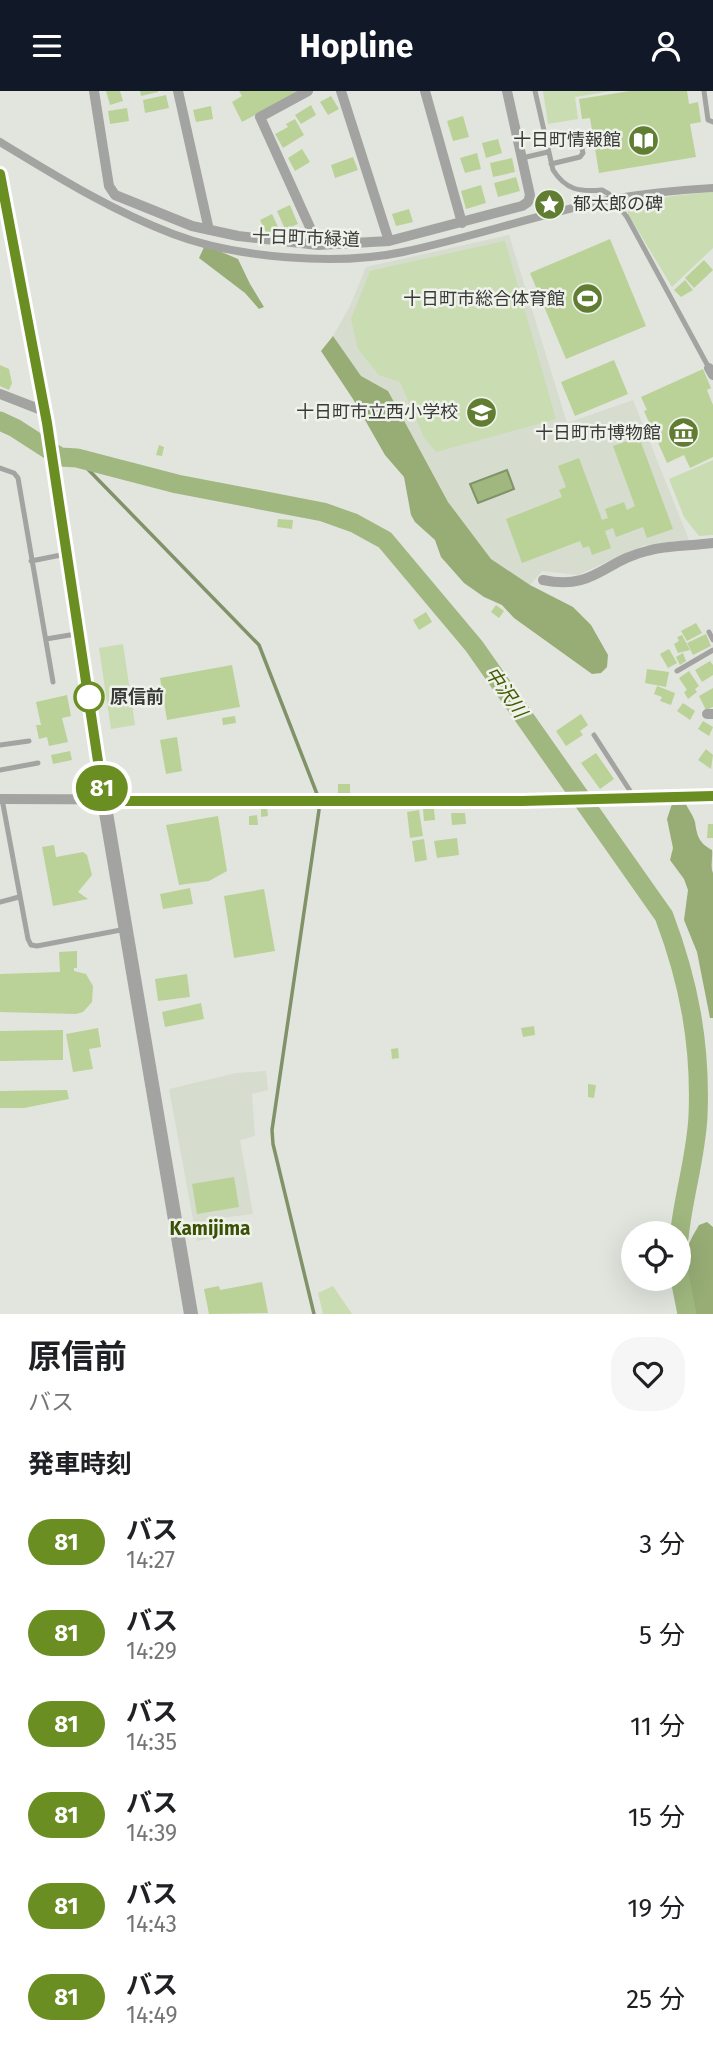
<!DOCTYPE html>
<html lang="ja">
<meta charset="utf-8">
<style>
body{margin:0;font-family:"Fira Sans","Noto Sans JP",sans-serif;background:#f6f6f6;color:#202124;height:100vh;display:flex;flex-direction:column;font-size:26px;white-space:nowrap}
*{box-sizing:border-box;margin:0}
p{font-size:23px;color:#757577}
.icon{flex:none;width:38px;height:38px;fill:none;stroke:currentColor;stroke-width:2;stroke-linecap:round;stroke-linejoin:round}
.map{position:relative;height:1223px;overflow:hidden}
.drawer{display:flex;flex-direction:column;background:#fff;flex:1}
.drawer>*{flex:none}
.badge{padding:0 14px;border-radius:23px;font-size:24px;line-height:46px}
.tools{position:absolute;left:621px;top:1130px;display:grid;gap:14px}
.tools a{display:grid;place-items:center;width:70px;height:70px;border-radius:50%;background:#fff;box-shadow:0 7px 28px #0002;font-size:35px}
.map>.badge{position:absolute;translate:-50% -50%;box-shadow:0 0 0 4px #fff}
h2{padding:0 28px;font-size:26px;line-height:63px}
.round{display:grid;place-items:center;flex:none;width:74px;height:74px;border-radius:28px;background:#f6f6f6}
.overview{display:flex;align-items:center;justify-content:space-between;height:119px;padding:0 28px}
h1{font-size:33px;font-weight:700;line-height:52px}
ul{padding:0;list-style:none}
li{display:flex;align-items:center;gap:21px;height:91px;padding:0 28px}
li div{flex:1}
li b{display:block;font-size:26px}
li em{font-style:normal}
li .badge{min-width:77px;font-weight:700;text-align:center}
header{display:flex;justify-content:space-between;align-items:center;height:91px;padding:0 28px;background:#111827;color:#fff;font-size:32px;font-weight:700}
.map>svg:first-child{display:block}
.built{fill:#d6dcce}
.green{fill:#cadcb2}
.forest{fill:#97ad75}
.water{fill:#a0b77f;stroke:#819269;stroke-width:2}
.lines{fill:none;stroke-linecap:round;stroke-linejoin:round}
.stream{stroke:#819269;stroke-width:3.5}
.river{stroke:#a0b77f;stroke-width:19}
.building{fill:#bad298}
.service{stroke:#a3a4a1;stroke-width:5}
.pedestrian{stroke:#a3a4a1;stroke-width:8}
.minor{stroke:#a3a4a1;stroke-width:10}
.tertiary{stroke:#a3a4a1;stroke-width:14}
.line-casing{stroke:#fff;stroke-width:16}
.line{stroke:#6b8e23;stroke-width:10}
.stop-dot{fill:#fff;stroke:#6b8e23;stroke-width:3.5}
.labels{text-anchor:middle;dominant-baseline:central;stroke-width:5;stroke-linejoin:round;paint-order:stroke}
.poi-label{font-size:18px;fill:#393a37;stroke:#eff2eb;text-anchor:end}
.street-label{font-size:18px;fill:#393a37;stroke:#eff2eb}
.stop-label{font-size:18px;font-weight:bold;fill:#393a37;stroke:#eff2eb;text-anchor:start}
.water-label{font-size:19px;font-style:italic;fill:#415b00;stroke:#eff2eb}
.neighbourhood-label{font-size:19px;font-weight:bold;fill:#3a5105;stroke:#eff2eb}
</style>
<header><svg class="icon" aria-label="menu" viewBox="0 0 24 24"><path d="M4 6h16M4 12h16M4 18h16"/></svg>Hopline<svg class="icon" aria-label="person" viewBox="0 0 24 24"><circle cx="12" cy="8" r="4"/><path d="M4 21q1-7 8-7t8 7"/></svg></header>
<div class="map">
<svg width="713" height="1223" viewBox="0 0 713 1223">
<rect width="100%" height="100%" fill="#e2e5de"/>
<path class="built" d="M509,144L567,332L633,309L689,449L645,454L578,484L542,480L530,494L491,468L448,411L388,300L361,285L333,245L350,215L366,176Z
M266,980L268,999L252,1003L255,1045L240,1049L253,1123L220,1127L223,1145L197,1150L169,998L236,982Z"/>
<path class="green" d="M543,0H612L575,6L578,28L548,33Z
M713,101V157L672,196L628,123V115L672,105Z
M505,150L556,328L436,361L425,348L400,291L379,284L358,258L351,228L370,180Z
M713,369V444L699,445L684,426L669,388Z
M123,553L135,634L111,638L99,557Z
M333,1195L352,1223H323L318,1202Z"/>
<path class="forest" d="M205,154L238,168L250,193L264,216L259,218L245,202L199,167Z
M333,245L361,285L388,300L448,411L491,468L530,494L573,516L591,534L608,564L607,576L601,582L592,583L514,527L502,514L484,506L464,492L441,466L435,449L415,431L411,424L404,386L385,364L353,308L321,260Z
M684,710C687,716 693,724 695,731C697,745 699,752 712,759C713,767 710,775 713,782V927H710L697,861L684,829L688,799L684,788L670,769L673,757L667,728L672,713Z
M707,1131L713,1136V1223H696C689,1216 689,1207 687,1197C681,1167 684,1160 699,1134Z"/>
<path class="water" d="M507,379L514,398L478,412L470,393Z"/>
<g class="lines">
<path class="stream" d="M77,367L259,554L317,703L319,719L272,1039L273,1053L314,1223"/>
<path class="river" d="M0,330L15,337L60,366L77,367L177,393L323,421L354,432L385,449L474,555L664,825C689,891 701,954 698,1025C696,1066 683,1106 679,1147
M679,1183L687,1223"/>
</g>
<path class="building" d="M106,0H120L123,10L110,14Z
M140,0H158V1L141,5Z
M239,0H299L242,31L232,11L242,5Z
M630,0H687L689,13L698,11L701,31L690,33L696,66L599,82L590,27L582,28L579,8Z
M166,4L169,17L145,22L143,9Z
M331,5L339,18L328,24L320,11Z
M311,14L316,24L301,33L295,24Z
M211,15L213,28L196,31L193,19Z
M127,17L129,30L110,33L108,20Z
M463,25L469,46L453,50L447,30Z
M295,28L304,44L283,57L275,43L288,36L286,33Z
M498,48L502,62L486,67L482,52Z
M302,58L310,71L295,80L288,67Z
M477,62L481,78L465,82L460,67Z
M353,66L358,79L335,87L331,74Z
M512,67L515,81L493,86L490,72Z
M516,86L520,100L498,106L494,92Z
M481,94L486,112L466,118L461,100Z
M290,114L298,133L285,138L277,120Z
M409,118L413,131L396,135L392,123Z
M272,123L279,138L267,143L260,129Z
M610,148L646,235L566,268L530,182Z
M704,169L713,179L694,197L685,187Z
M685,189L693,199L681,206L674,199Z
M614,269L628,303L575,325L561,291Z
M0,274L9,278L12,292L9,299L0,295Z
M703,278L711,297L707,299L713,314V366L690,377L684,364L667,372L644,320L647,319L641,306Z
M639,346L673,438L647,447L643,436L616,446L613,437L605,440L611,457L592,464L589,455L583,457L580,450L522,472L506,428L562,406L559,399L566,396L558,375L579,367L602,429L608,427L605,418L624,411L627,419L635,415L613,355Z
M159,354L164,356L162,365L156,364Z
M278,428L293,429L292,438L277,436Z
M496,514L504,520L499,527L491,521Z
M426,521L432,531L419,539L413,529Z
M696,532L702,542L687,550L681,540Z
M706,543L711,555L693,564L687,552Z
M682,544L690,559L678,562L674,553L679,550L677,546Z
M669,558L677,572L668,577L660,563Z
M683,562L686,570L680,574L676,566Z
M710,570L713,574V584L702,591L695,579Z
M232,574L240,616L167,629L160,587Z
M647,578L669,581L666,596L645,592Z
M689,580L699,595L695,598L697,601L688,608L684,601L687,599L679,587Z
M657,595L675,602L671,614L660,610L662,606L654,603Z
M713,597V616L706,619L699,605Z
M67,604L71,625L62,627L68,651L49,655L47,646L39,648L36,634H41L36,611Z
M683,612L695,620L690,629L677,620Z
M581,623L588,634L580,640L583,644L566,655L556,640Z
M235,625L236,632L223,634L222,627Z
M703,630L713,636L709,645L698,638Z
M177,646L182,680L166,683L160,649Z
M706,658L713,664L711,678L698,669Z
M70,660L72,669L53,673L51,664Z
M596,662L614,688L600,698L581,672Z
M338,693H350V706H338Z
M261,716H267L268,725L261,726Z
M423,718H434L435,729L424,730Z
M419,719L423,745L410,747L407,721Z
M451,722H465L466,733L452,734Z
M257,724L258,734H249V725Z
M218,725L227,780L209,790L179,794L166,734Z
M708,733H713V747H707Z
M457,747L459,764L437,767L434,750Z
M424,748L427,769L415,771L412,750Z
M54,754L56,766L83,761L87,764L92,784L78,801L88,808L53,815L42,756Z
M190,797L193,813L163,818L160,803Z
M264,798L275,860L234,867L224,805Z
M77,860V877H74V880L86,883L93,895L92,911L83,921L76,923L0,921V883L60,881L59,861Z
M187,883L190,906L158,910L155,888Z
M201,912L204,928L165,936L162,921Z
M534,935L535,944L523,946L521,937Z
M98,937L101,956L89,958L93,978L73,981L66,943Z
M63,939V969L0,970V940Z
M398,957L399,967L392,968L391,958Z
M588,993L596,994L594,1007L588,1006Z
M67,999L69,1008L24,1017H0V1000Z
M234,1086L239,1116L197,1123L192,1093Z
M262,1191L268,1222L209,1223L204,1198L219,1195L220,1199Z"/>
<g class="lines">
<path class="service" d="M535,0L553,79C566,99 579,101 602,99L609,103L627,126L709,277
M704,0L708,29L713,31
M545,47L572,41L580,49L583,62L580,66L551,73
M522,67L548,61
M0,377L14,382L18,387L53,591
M31,470L66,463
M709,541L713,549
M46,548L76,543
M677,580L713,559
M594,644L634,706
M0,654L29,650
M0,679L38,672
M2,708L28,848L31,854L37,855L126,838
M0,811L19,806"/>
<path class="pedestrian" d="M0,51C56,85 112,120 173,143C236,167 337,175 403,161C473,146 542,122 613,108C646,102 680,99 713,97"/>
<path class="minor" d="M94,0L109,95L115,104L192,135L238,145L318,154L389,150L522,115L528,111L530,104L507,0
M178,0L209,139
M308,0L260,26L318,154
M341,0L389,150
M425,0L462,132
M709,277L713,284
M0,303L44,320
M543,489C593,500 604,470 647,460C667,454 692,455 713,452
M707,623H713
M0,708L522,710L713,705"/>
<path class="tertiary" d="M0,83L47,332L104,710L191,1223"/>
</g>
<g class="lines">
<defs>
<path id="line" d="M0,83L47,332L104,710H522L713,705"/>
</defs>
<use href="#line" class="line-casing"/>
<use href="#line" class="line"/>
</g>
<defs>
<symbol id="library-disc" viewBox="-11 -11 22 22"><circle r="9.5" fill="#617d31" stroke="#eff2eb"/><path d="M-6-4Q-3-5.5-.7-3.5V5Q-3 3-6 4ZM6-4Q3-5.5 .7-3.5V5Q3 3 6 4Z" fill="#fff"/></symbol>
<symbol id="sight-disc" viewBox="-11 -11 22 22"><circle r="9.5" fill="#617d31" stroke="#eff2eb"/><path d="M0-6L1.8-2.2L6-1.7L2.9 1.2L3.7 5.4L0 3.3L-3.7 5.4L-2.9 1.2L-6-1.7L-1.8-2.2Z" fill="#fff"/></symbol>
<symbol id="stadium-disc" viewBox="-11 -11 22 22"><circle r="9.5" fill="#617d31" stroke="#eff2eb"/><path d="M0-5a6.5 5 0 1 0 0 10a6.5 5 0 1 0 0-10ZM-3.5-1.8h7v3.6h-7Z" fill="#fff"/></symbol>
<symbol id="school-disc" viewBox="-11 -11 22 22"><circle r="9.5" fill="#617d31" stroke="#eff2eb"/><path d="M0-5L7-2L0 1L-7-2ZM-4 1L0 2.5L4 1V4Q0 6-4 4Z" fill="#fff"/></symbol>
<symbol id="museum-disc" viewBox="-11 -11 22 22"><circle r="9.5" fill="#617d31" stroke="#eff2eb"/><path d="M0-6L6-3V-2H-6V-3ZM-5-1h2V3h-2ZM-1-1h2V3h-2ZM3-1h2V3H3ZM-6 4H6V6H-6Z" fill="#fff"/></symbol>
</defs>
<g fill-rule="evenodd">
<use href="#library-disc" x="626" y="32" width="35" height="35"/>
<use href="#sight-disc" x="532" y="96" width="35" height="35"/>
<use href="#stadium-disc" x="570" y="190" width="35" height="35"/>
<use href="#school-disc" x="464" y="304" width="35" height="35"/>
<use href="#museum-disc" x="666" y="324" width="35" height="35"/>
</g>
<circle class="stop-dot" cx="89" cy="606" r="14"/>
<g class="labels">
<g class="poi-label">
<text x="621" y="49">十日町情報館</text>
<text x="573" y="113" text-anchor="start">郁太郎の碑</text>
<text x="565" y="208">十日町市総合体育館</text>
<text x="458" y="321">十日町市立西小学校</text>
<text x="661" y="342">十日町市博物館</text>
</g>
<g class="street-label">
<text transform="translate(306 147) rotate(2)">十日町市緑道</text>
</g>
<g class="stop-label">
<text x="110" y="606">原信前</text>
</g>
<g class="water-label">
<text transform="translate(506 601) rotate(55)">中沢川</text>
</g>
<g class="neighbourhood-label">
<text x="210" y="1137">Kamijima</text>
</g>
</g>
</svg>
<div class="tools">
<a><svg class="icon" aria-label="locate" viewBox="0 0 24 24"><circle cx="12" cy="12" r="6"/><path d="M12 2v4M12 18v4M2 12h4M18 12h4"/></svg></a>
</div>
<b class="badge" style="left:102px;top:697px;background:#6b8e23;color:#fff">81</b>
</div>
<section class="drawer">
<div class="overview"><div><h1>原信前</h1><p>バス</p></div><a class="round"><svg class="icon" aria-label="heart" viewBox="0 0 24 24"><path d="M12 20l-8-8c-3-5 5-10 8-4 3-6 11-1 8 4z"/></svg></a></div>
<h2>発車時刻</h2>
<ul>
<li><span class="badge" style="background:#6b8e23;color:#fff">81</span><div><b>バス</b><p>14:27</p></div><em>3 分</em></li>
<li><span class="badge" style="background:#6b8e23;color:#fff">81</span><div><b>バス</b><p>14:29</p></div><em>5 分</em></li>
<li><span class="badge" style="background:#6b8e23;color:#fff">81</span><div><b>バス</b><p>14:35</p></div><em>11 分</em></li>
<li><span class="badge" style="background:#6b8e23;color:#fff">81</span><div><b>バス</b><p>14:39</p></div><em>15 分</em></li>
<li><span class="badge" style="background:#6b8e23;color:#fff">81</span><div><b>バス</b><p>14:43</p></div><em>19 分</em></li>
<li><span class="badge" style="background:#6b8e23;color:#fff">81</span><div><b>バス</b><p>14:49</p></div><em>25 分</em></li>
</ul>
</section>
